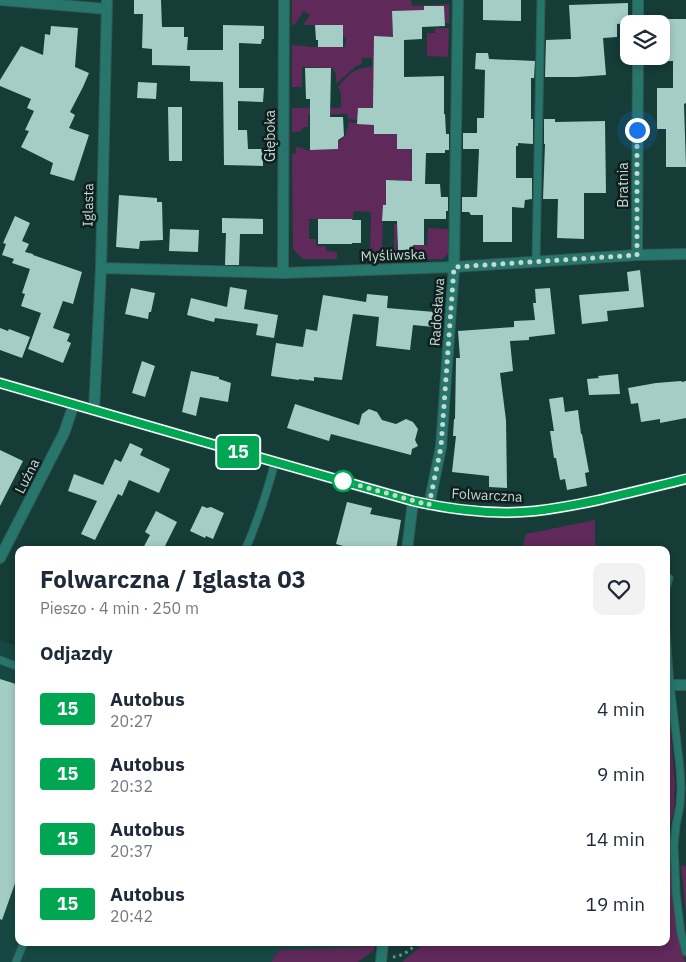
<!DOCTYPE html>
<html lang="pl">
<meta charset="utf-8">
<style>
body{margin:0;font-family:"IBM Plex Sans",sans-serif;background:#f2f2f3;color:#1f2937;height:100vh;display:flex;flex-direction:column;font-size:19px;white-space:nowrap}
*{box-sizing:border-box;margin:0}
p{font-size:16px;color:#747a83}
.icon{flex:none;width:28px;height:28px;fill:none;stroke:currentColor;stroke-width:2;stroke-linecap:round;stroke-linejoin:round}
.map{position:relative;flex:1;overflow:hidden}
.panel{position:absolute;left:15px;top:546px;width:655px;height:400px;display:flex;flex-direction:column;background:#fff;border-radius:10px;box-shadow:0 2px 8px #0003}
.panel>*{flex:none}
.badge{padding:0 10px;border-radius:4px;font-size:18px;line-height:32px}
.tools{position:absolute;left:620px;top:15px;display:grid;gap:10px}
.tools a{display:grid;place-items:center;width:50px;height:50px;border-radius:10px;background:#fff;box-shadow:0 2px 8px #0003;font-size:25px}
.you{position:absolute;width:25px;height:25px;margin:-12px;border:4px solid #fff;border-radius:50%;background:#1a73e8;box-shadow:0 0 0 8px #1a73e833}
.map>.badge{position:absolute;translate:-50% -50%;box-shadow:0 0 0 2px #fff}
h2{padding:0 25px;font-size:19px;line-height:45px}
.round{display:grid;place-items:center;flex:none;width:52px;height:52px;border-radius:10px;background:#f2f2f3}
.overview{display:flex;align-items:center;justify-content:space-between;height:85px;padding:0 25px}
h1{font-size:24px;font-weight:700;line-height:38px}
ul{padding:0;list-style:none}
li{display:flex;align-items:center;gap:15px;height:65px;padding:0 25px}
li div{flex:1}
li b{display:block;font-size:19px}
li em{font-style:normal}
li .badge{min-width:55px;font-weight:700;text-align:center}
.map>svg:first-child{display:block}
.built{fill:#154842}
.green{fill:#5f2959;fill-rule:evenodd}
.building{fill:#a4cdc6}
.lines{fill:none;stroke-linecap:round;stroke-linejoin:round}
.lane-casing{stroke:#345853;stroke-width:9}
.street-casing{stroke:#345853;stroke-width:12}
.path{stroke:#73908c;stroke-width:3;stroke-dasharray:2.5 4;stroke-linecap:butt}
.lane{stroke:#26766c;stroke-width:7}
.street{stroke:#26766c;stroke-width:10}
.line-casing{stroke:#fff;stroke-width:11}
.line{stroke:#00a651;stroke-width:8}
.walk{stroke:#c4d8d4;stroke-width:5;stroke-dasharray:0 9}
.stop-dot{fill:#fff;stroke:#00a651;stroke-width:2.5}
.labels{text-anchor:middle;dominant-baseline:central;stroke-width:5;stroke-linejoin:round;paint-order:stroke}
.street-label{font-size:14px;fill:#c4d8d4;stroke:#0f1f1d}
</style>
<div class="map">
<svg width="686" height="962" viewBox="0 0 686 962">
<rect width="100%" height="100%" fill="#153c37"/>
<path class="built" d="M0,640L19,647V942L369,943L364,947L279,950L271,962H0Z"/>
<path class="green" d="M292,0H411L412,6L449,4V23H445L444,6L424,7V20L392,12L393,40L374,37V67H404V69H374V134L411,133L414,245H427L428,228L448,229V254L443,259L394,261V224H407L403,195L402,180H386V205H383L382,261H373V259H370L371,212L354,211L353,220H352L351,219H309V239H316V246H326V251L337,252V259H303L293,249L292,154L296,153V147L303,148L306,150L338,149V140H341L344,136H346V130L348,128V122L358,123L372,108H358V120L348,119L347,114L308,115V127H304L301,131L292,133V108H341V93L338,87C349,74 355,67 372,67V58H362V64L355,67L336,84V74L333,68L302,67V87H292V45L307,46L309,47H345L346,37H343V25H303L310,15L304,11L294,25H292ZM397,232H412L413,250H397Z
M435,28H449L448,57L427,56V33H435Z
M595,520V550H522L526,534Z
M666,723L670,726L675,783L674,810L667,834L676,925L685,962H402L419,948L422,943L666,942Z
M681,865L686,866V914Z
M369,942L375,943L374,950L358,962H271L279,950L364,947Z"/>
<path class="building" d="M134,0H161L162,27H184V37H188L187,50H223V25L264,26V39H262L261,44L239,43V88H264L263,102L238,101V130H247L248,149H263V166L224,165L223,82L190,81V66L152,65V49L142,48L143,14H134Z
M483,0H521V21L483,20Z
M628,3V23L617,24V37L603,38L606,75L576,77H545L546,40L571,39L569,5Z
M424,6H444L445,26L422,27V39L404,40V77L444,76V114H445L446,134H449V150H445V153H426L425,184H440L441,197H448V211H446V219H424V245H413V250H398L397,221H382L383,205H386V180L412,181V149H397V134H374V125L357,124L358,108H373L374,36L393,37L392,11L424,10Z
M661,19H686V103L684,104L686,167H666V129H657V88H673V61H661Z
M315,25H343V47H318V40H316Z
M51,26L78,28L75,67L89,73L83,87L70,112L75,115L69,128L89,135L74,181L50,174L53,163L21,147L29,131L25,130L34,111L27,108L31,99L0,86V80L21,46L43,55L45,34L50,35Z
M476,53H488L489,59L535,61L534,78H531V119H533V144L518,143V146H516V178H532V199L525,200L524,208L512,207V242H483V215H471L469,212H462V197H477L479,149H463V133H477V118H484L485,70L475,69Z
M305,68H331L330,117H343L344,136L338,140V149L310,150V99H306Z
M138,82L157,83L156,99L137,98Z
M168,107H182V161H169Z
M544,119H555V122L605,121L606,193H584V239L557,238L558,199H543L545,144H544Z
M119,195L157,198V202H162L163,240L140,241L139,249L116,247Z
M15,216L30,223L22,241L29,244L25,252L33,254V255L82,272L73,304L63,301L53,328L70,334L67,341L71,343L63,363L28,349L41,313L21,306L25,294L22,293L30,269L12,263L14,259L2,255L6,244L3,243Z
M222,218L263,219V234H240L239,265H225L226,233H222Z
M318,219H352V220H361V243H352V244H318Z
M170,229L199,230L198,252L169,251Z
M640,270L644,307L607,311L608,321L582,324L579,295L629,291L627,272Z
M230,287L247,290L244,309L278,315L274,338L256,335L258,324L215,318L214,322L187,315L191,298L227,307Z
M131,288L155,293L151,312H149L148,319L125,314Z
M550,288L555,334L529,337V340L510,341L513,371L500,373L506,420L507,488L489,487V476L452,472L456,436H453L454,419H455L456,358H460L458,331L514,327V321L535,320L533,303H536L535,289Z
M367,294L388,296L387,308L435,312L434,327L413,325L410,350L376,346L379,317L353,314L342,380L314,377V381L299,379V380L271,376L276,343L303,347L306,329L317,331L323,295L366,302Z
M0,328L8,331L9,329L30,337L22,358L0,350Z
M142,361L155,366L145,397L132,393Z
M191,371L219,377V379L231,383L228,402L200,397L196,416L182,412Z
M618,374L620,394L589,395L587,379L599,378L598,376Z
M681,381L682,382L686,381V418L660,423V419L641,422L638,403L631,404L628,388L656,383Z
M563,397L565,412L578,410L581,434H582L589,472L585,473L587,486L567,490L565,479L560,480L556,458H554L550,431H554L549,399Z
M295,404L359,425L362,414L369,409L377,412L382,420L396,424L406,419L413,422L418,429L415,440L418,446L412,449L411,455L331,434L329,441L287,428Z
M130,443L143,449L140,455L170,469L159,493L129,480L122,496L118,494L95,540L81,534L97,501L68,491L74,474L103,485L115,459L121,462Z
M0,450L23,461L0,506Z
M347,502L372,508L370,514L401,520L396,550H358L336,544Z
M202,506L207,508L211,507L224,513L213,539L206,536L205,538L190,531Z
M156,511L177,522L163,550H142L150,535L145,532Z
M0,679L19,685V872L2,920L0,919Z"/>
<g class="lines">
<defs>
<path id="lane" d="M536,262L541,0
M245,550C258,521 267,492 275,462
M666,588L669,578
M666,631L670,685L680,768L681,788L680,805L676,825L674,845L676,893L681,933L686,952
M0,660L19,667
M16,962L24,942"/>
<path id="street" d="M0,0L107,9
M638,24V0
M637,255L638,56
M101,268L283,273L454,267L637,255L686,254
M283,273L284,0
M0,383L201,441L413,501C453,510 495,515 535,511C586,505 636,491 686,479
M94,410L101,268L107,0
M429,505L441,447L454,267L458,0
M407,550L413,501
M0,558L64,433L74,404
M670,685H686
M381,962L383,942"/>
</defs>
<use href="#lane" class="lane-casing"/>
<use href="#street" class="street-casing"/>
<path class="path" d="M393,957C402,956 412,950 417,942"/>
<use href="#lane" class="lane"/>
<use href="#street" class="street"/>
</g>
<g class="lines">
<defs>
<path id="line" d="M0,383L201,441L413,501C452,510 495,515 535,511C586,505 636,491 686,479"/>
</defs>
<use href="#line" class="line-casing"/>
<use href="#line" class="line"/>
<path class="walk" d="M343,481L429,505L441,447L454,267L637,255V130"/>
</g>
<circle class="stop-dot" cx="343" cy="481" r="10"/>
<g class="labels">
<g class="street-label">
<text transform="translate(270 136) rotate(-90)">Głęboka</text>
<text transform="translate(623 185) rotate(-90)">Bratnia</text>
<text transform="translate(88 205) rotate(-89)">Iglasta</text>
<text transform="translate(393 255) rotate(-2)">Myśliwska</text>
<text transform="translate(437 312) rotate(-86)">Radosława</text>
<text transform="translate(27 476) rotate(-63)">Luźna</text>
<text transform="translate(487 495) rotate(3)">Folwarczna</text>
</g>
</g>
</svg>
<div class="tools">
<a><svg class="icon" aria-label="layers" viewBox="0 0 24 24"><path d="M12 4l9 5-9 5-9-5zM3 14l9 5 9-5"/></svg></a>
</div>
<div class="you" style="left:637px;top:130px"></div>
<b class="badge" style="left:238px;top:452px;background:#00a651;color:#fff">15</b>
<section class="panel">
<div class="overview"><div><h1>Folwarczna / Iglasta 03</h1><p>Pieszo · 4 min · 250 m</p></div><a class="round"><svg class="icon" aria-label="heart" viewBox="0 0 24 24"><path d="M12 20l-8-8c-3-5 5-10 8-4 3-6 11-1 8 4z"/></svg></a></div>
<h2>Odjazdy</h2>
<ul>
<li><span class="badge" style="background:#00a651;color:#fff">15</span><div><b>Autobus</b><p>20:27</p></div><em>4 min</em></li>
<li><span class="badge" style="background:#00a651;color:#fff">15</span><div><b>Autobus</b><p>20:32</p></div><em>9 min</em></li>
<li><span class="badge" style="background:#00a651;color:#fff">15</span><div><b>Autobus</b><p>20:37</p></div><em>14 min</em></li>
<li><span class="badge" style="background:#00a651;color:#fff">15</span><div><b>Autobus</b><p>20:42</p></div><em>19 min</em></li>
</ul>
</section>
</div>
